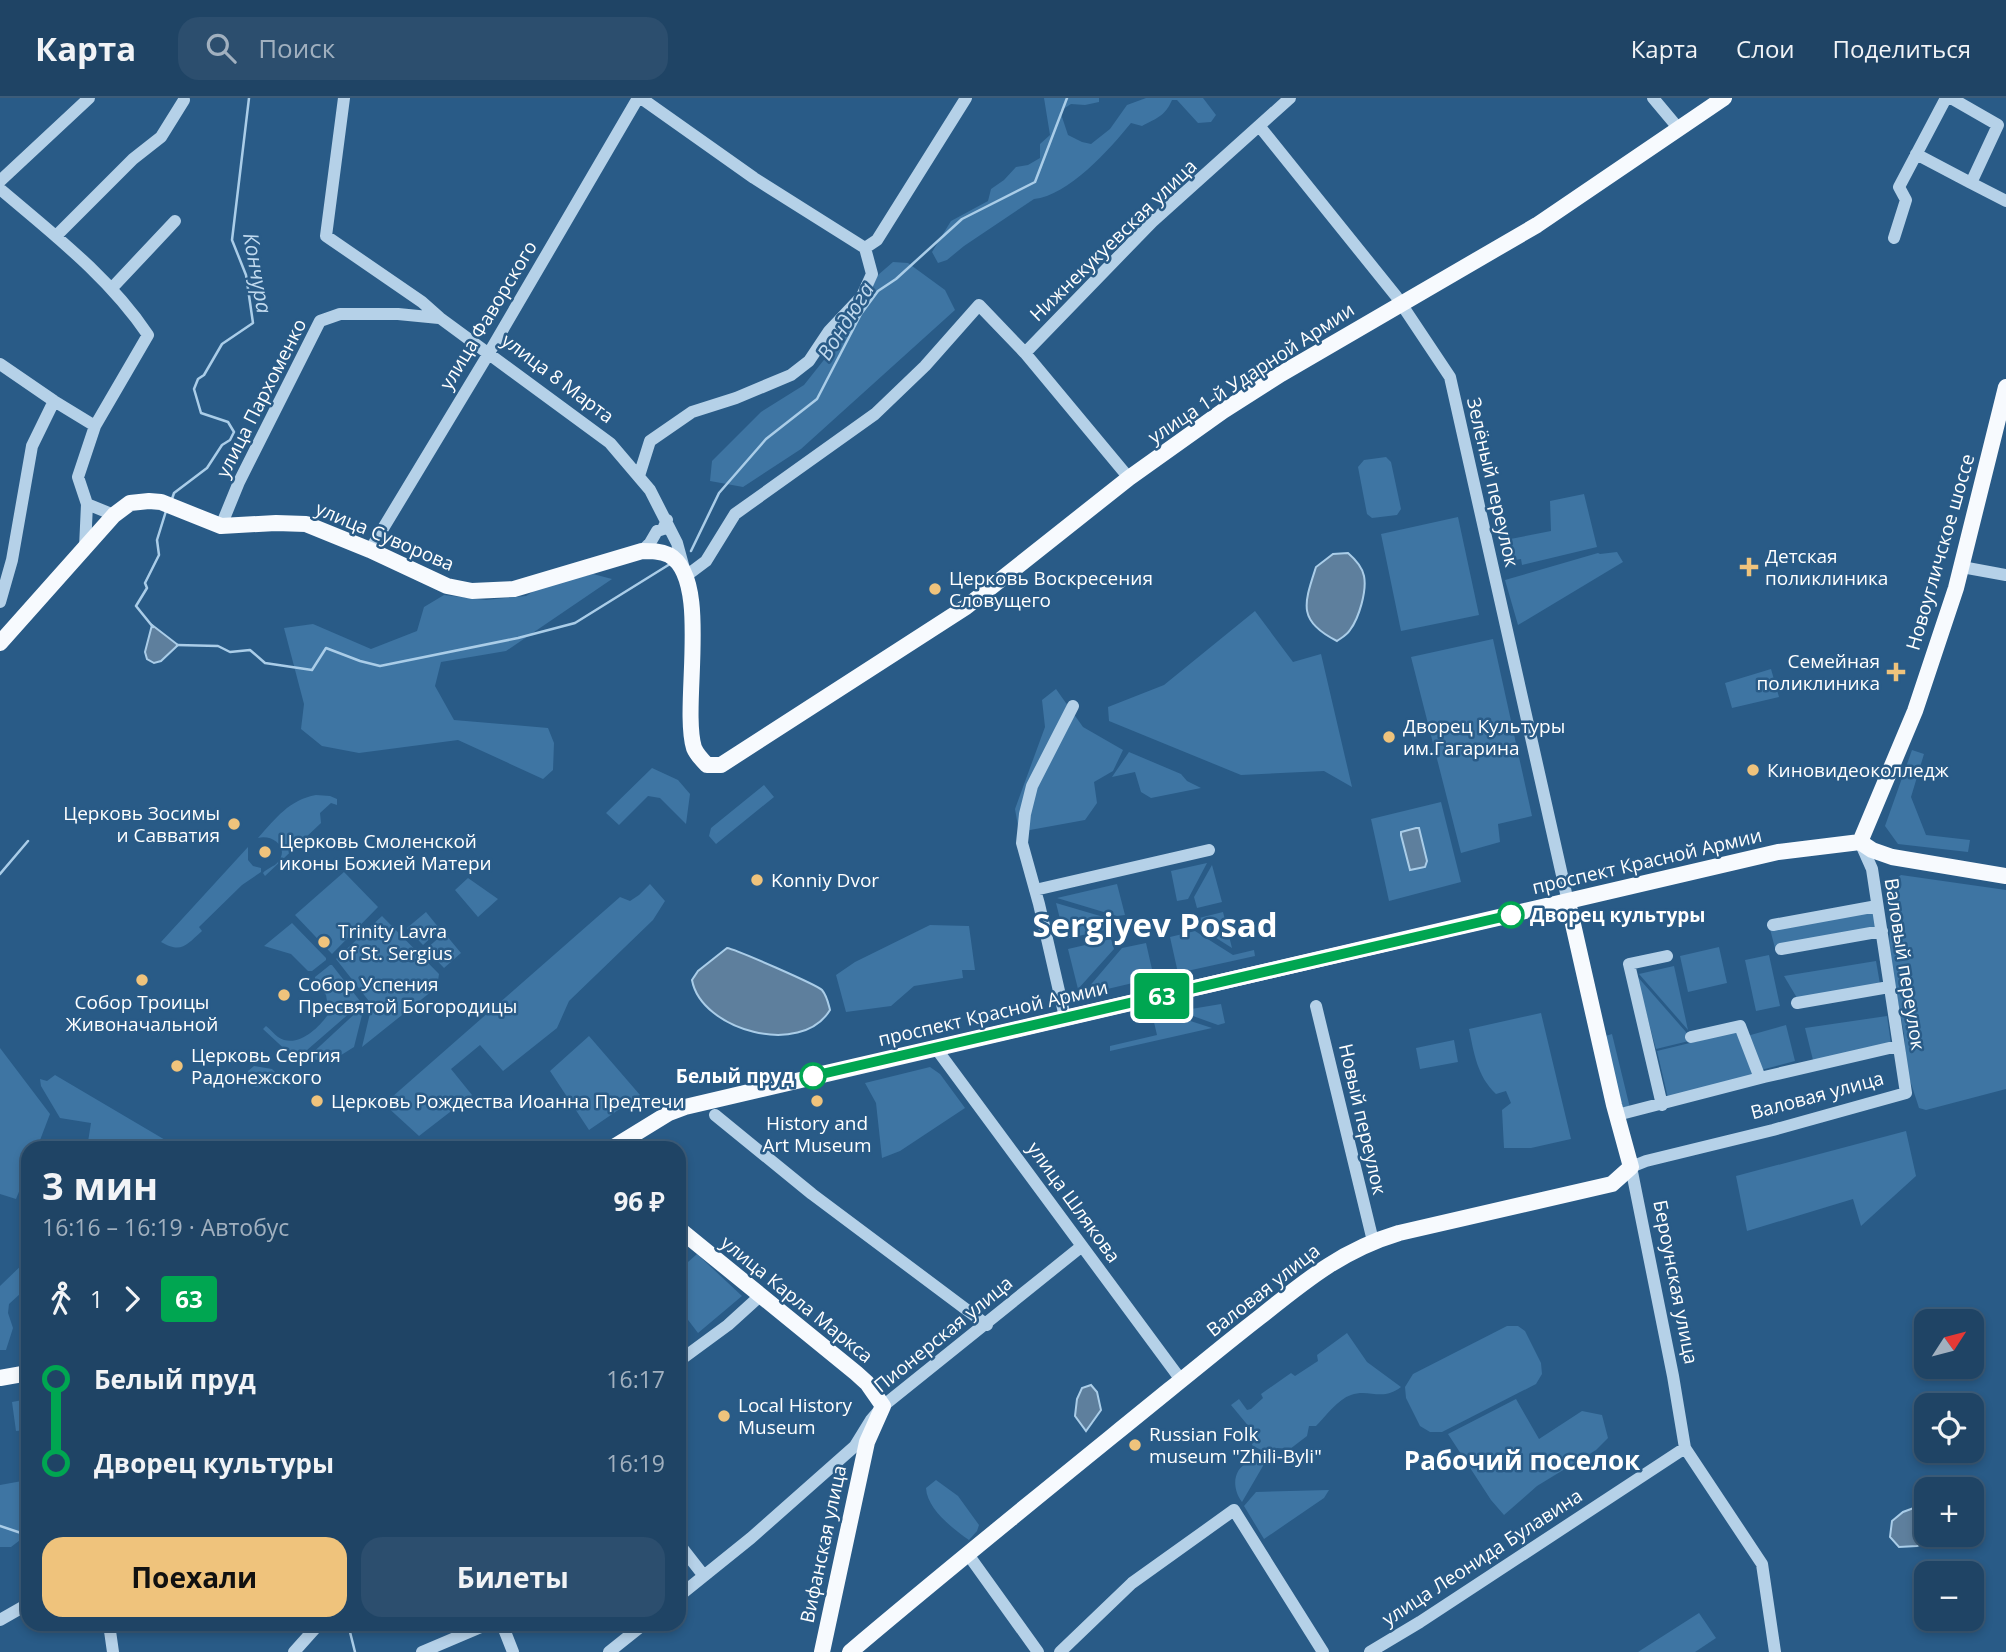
<!DOCTYPE html>
<html lang="ru">
<meta charset="utf-8">
<style>
body{margin:0;font-family:"Open Sans",sans-serif;background:#2c4e6e;color:#f1f3f6;height:100vh;display:flex;flex-direction:column;font-size:26px;white-space:nowrap}
*{box-sizing:border-box;margin:0}
p{font-size:23px;color:#a1b0bf}
.icon{flex:none;width:38px;height:38px;fill:none;stroke:currentColor;stroke-width:2;stroke-linecap:round;stroke-linejoin:round}
.map{position:relative;flex:1;overflow:hidden}
.side{position:absolute;left:21px;top:1043px;width:665px;height:490px;display:flex;flex-direction:column;background:#1f4465;border-radius:21px;box-shadow:0 4px 10px #0003,0 0 0 2px #3c5c79}
.side>*{flex:none}
.badge{padding:0 14px;border-radius:5px;font-size:24px;line-height:46px}
.needle{width:46px;rotate:54deg}
.controls{position:absolute;left:1914px;top:1211px;display:grid;gap:14px}
.controls a{display:grid;place-items:center;width:70px;height:70px;border-radius:14px;background:#1f4465;box-shadow:0 4px 10px #0003,0 0 0 2px #3c5c79;font-size:35px}
.map>.badge{position:absolute;translate:-50% -50%;box-shadow:0 0 0 4px #fff}
.legs{display:flex;align-items:center;gap:10px;height:77px;padding:0 21px;font-size:23px}
.legs p{margin-inline-start:auto}
.summary{display:flex;align-items:center;justify-content:space-between;height:119px;padding:0 21px}
h1{font-size:38px;font-weight:700;line-height:52px}
.button{display:flex;gap:14px;margin-top:auto;padding:14px 21px}
.button a{flex:1;height:80px;border-radius:21px;background:#efc37c;color:#111;font-size:28px;font-weight:700;line-height:80px;text-align:center}
.button a+a{background:#2c4e6e;color:#f1f3f6}
ul{padding:0 21px;list-style:none}
li{display:flex;align-items:center;gap:24px;height:84px;font-size:26px}
li i{display:grid;place-items:center;width:10px;height:100%;margin:0 9px;background:currentColor}
li i::after{content:'';width:18px;height:18px;margin:-9px;border:5px solid;border-radius:50%;background:#1f4465}
li p{margin-inline-start:auto}
li:first-child i{background:linear-gradient(#0000 50%,currentColor 0)}
li:last-child i{background:linear-gradient(currentColor 50%,#0000 0)}
header{display:flex;align-items:center;gap:42px;box-sizing:border-box;height:98px;padding:0 35px;background:#1f4465;border-bottom:2px solid #3c5c79}
header strong{font-size:33px}
nav{display:flex;gap:38px;margin-inline-start:auto;font-size:24px}
.search{width:490px;height:63px;background:#2c4e6e;display:flex;align-items:center;gap:18px;box-sizing:border-box;padding:0 24px;border-radius:21px;color:#a1b0bf;font-size:26px}
.map>svg:first-child{display:block}
.green{fill:#3e75a3}
.water{fill:#5e7f9d;stroke:#aacde8;stroke-width:2}
.lines{fill:none;stroke-linecap:round;stroke-linejoin:round}
.stream{stroke:#aacde8;stroke-width:2.5}
.minor{stroke:#b5d1e8;stroke-width:12}
.major{stroke:#f7fafe;stroke-width:16}
.line-1-casing{stroke:#fff;stroke-width:16}
.line-1{stroke:#00a651;stroke-width:10}
.poi-dot{fill:#efc37c;stroke:#295b87;stroke-width:2.5}
.stop-1-dot{fill:#fff;stroke:#00a651;stroke-width:3.5}
.labels{text-anchor:middle;dominant-baseline:central;stroke-width:5;stroke-linejoin:round;paint-order:stroke}
.street-label{font-size:19px;fill:#fff;stroke:#295b87}
.poi-label{font-size:19px;fill:#fff;stroke:#295b87;text-anchor:start}
.stop-label{font-size:19px;font-weight:bold;fill:#fff;stroke:#295b87;text-anchor:start}
.water-label{font-size:21px;font-style:italic;fill:#c1daef;stroke:#295b87}
.district-label{font-size:26px;font-weight:bold;fill:#fff;stroke:#295b87}
.town-label{font-size:33px;font-weight:bold;fill:#fff;stroke:#295b87}
</style>
<header>
<strong>Карта</strong>
<div class="search"><svg class="icon" aria-label="search" viewBox="0 0 24 24"><circle cx="10" cy="10" r="6"/><path d="M15 15l6 6"/></svg>Поиск</div>
<nav><a>Карта</a><a>Слои</a><a>Поделиться</a></nav>
</header>
<div class="map">
<svg width="2006" height="1554" viewBox="0 0 2006 1554">
<rect width="100%" height="100%" fill="#295b87"/>
<path class="green" d="M1044,0H1099V4L1085,7L1071,6L1060,13L1068,37L1082,44L1091,46L1110,31L1127,7L1146,0H1203L1216,17L1211,24L1198,25L1177,2H1172C1165,18 1157,20 1142,28L1131,25C1110,51 1068,98 1034,101L964,148L947,162L938,165L932,154L951,123L988,103L991,91L1004,82L1016,69L1028,67L1040,60V46L1050,37Z
M893,164L908,165L945,192L955,212L801,351L743,389L710,383L712,363L761,314L804,287L827,258L866,200L878,177Z
M1386,359L1391,364L1401,411L1397,417L1372,420L1367,416L1358,369L1364,362Z
M1584,396L1597,449L1522,467L1521,461L1503,464L1500,443L1551,433L1550,403Z
M1458,419L1479,517L1401,533L1381,436Z
M1617,454L1623,464L1518,527L1505,482L1598,455L1600,456Z
M593,476L612,481L506,553L441,564L435,588L454,622L548,630L554,645L553,672L543,681L458,642L359,655L322,648L301,631L304,606L284,530L313,526L371,551L417,533L424,509L444,497L486,502L526,498L540,489Z
M1255,513L1293,564L1321,556L1352,689L1324,673L1241,677L1109,623L1108,609L1164,587Z
M1493,541L1532,718L1498,726L1500,744L1461,755L1411,559Z
M1771,571L1779,599L1732,610L1725,585Z
M1056,591L1083,629L1123,652L1113,673L1094,684L1097,705L1085,722L1019,734L1015,711L1045,629L1042,602Z
M1912,652L1924,656L1911,699L1926,737L1970,742L1968,754L1898,746L1885,728Z
M1129,654L1181,676L1187,683L1201,690L1151,700L1141,694L1135,674L1112,679Z
M652,670L678,682L690,696L686,726L660,700L648,698L619,727L606,715Z
M764,687L774,699L716,746L709,738L711,730Z
M316,697L330,698L337,701V707L331,705L320,715L321,725L265,778L263,775C267,770 274,769 278,764C290,749 272,736 258,740C276,720 289,702 316,697Z
M1441,704L1461,784L1389,803L1371,721Z
M248,749V762L253,768L261,770V774L242,787L199,829L202,833C186,847 182,856 161,844Z
M1207,765L1188,801L1177,803L1171,773Z
M1212,767L1222,804L1197,810L1194,799Z
M344,774L378,809L332,856L295,817Z
M1901,777L2006,792V991L1926,1012L1919,1010L1907,973L1904,936L1889,855L1890,828L1894,808L1893,783Z
M468,780L498,801L478,819L455,792Z
M650,786L665,803L653,822L569,903L557,930L503,973L480,947L451,971L472,997L419,1038L384,1006L620,799L630,803L639,797Z
M1117,786L1125,817L1117,818L1057,800Z
M1056,805L1107,820L1109,831L1065,841Z
M1873,812L1877,829L1775,850L1770,831Z
M426,814L439,830L438,833L423,847L407,830Z
M1223,814L1232,850L1202,831L1199,820Z
M382,818L439,876L437,889L362,949L372,907L336,861Z
M292,825L326,860V862L312,873H308L291,856L264,848Z
M930,827L969,828L975,872H962L963,880L914,888L891,908L846,914L836,877L855,864Z
M1195,833L1233,857L1254,852L1255,858L1178,875L1170,839Z
M442,837H446L461,855L444,870L426,851Z
M1111,841L1114,851L1078,891L1068,851Z
M1146,845L1154,880L1082,897L1122,850Z
M1719,849L1727,885L1688,894L1680,858Z
M1769,857L1780,908L1756,913L1745,862Z
M1876,863L1880,886L1797,900L1784,878Z
M330,867H332L360,903L359,907L299,959L292,958L263,931L266,928C270,931 274,936 278,939C297,952 320,929 329,915L326,897L315,883V879Z
M1674,868L1688,932L1639,876Z
M1636,877L1693,942L1656,951Z
M1221,906L1225,925L1218,927L1179,913Z
M361,910L362,917L354,949L330,964L307,960Z
M1541,915L1571,1041L1531,1050H1504L1502,1012L1511,1005L1506,993L1496,996C1477,978 1474,955 1469,931Z
M1169,916L1212,930L1110,953V948L1157,937L1153,920Z
M1887,918L1891,946L1813,962L1805,930Z
M1786,927L1795,963L1761,972L1747,938Z
M1739,933L1757,978L1668,1000L1657,953Z
M1612,936L1630,1010L1620,1012L1602,939Z
M589,938L640,997L589,1032L550,973Z
M1454,942L1458,964L1420,971L1416,950Z
M0,950L50,1016L37,1050H28V1072L16,1101L0,1096Z
M254,968L272,971L276,975L257,989L253,988L248,973Z
M930,969L940,976L965,1010L900,1053L882,1060L876,1005L865,985Z
M55,977L172,1046L179,1050H87L91,1025L60,1020L41,988L40,981L47,983Z
M1906,1033L1916,1078L1861,1128L1853,1101L1747,1133L1736,1078Z
M697,1156L742,1198L698,1235L679,1210V1172Z
M28,1161V1195H21L9,1206L8,1215L13,1230L6,1252H0V1188Z
M1507,1228H1518L1525,1233L1541,1265L1542,1276L1536,1286L1442,1334H1430L1420,1328L1406,1300L1405,1289L1413,1276Z
M1347,1235L1367,1264L1401,1289C1382,1304 1369,1290 1351,1297C1338,1301 1326,1318 1316,1328H1309L1307,1338L1290,1351L1277,1350C1268,1356 1260,1352 1252,1347L1255,1336L1231,1307L1239,1301L1247,1312L1251,1311L1263,1300L1261,1296L1291,1275L1295,1278L1318,1263L1317,1257Z
M28,1301V1332L16,1333L12,1304Z
M1516,1301L1539,1341L1582,1313L1602,1317L1608,1340L1596,1352L1537,1388L1504,1417L1491,1402L1448,1336Z
M1267,1361L1242,1404C1232,1391 1232,1371 1249,1364C1254,1362 1261,1362 1267,1361Z
M28,1363V1436L11,1449H0V1387L22,1383Z
M936,1382L958,1398L979,1427L977,1433L969,1442C953,1431 927,1411 926,1390Z
M1329,1392L1324,1400L1264,1441L1244,1408L1256,1394Z
M1699,1515L1716,1540L1695,1554H1638Z"/>
<path class="water" d="M1348,455C1355,461 1362,468 1364,478C1367,493 1359,520 1350,532C1347,537 1341,540 1337,543C1297,523 1304,506 1316,469L1333,456Z
M152,527L178,547L161,563L154,565L147,561L145,554Z
M1416,730H1419L1427,763L1425,769L1410,772L1401,737V734Z
M727,850C735,851 817,887 822,892C827,898 828,904 830,912C801,960 701,932 692,882L698,873Z
M1091,1287L1097,1294L1101,1312L1086,1333L1075,1318L1077,1301L1082,1290Z
M1919,1408L1927,1410V1437H1945L1917,1448L1899,1449L1890,1439L1892,1423L1903,1414Z"/>
<g class="lines">
<path class="stream" d="M172,401L174,395L207,370L222,347L230,342L234,334L228,324L201,315L194,291L198,281L204,277L222,246L253,225L246,177L232,142L249,0
M691,453L719,395L766,341L817,301L861,216L878,193L896,181L962,121L1035,84L1067,0
M153,529L136,508L147,490L145,485L159,457L157,442L166,413
M177,547L218,548L230,554L250,552L265,565L312,572L326,550L360,563L380,568L518,540L575,525L670,466
M0,776L28,743
M0,1428L21,1435L28,1430
M348,1526L355,1554"/>
<path class="minor" d="M344,0L326,138L422,204L440,220L610,345L650,392L677,445L686,478L706,463L735,416L875,316L925,268L979,207L1025,255L1129,380
M641,0L754,80L865,150L877,142L966,0
M1653,0L1679,31
M1951,0L1998,27L1971,85L2006,103
M1260,29L1396,198L1450,279L1568,804
M1916,56L1971,85
M0,83L89,0
M0,91C53,136 109,179 148,237L95,328L78,379L87,406L85,450
M56,138L133,61L161,39L184,2
M1894,140L1906,102L1899,89L1946,0
M112,190L175,123
M1025,255L1152,124L1290,0
M0,266L54,303L95,328
M639,378L650,343L692,314L736,300L791,277L809,263L829,233L862,198L872,176L865,150
M87,406L114,417
M221,428L239,384L320,223L340,216H398L439,220
M370,452L489,255L638,0
M642,453L650,445L657,433L663,431L667,422
M1962,469L2006,477
M0,504L12,462L32,348L54,303
M1035,792L1209,752
M1773,827L1877,808
M1781,851L1882,833
M1797,905L1889,889
M1316,908L1373,1143
M1065,919L1039,806L1022,745L1025,716L1032,688L1073,608
M1691,939L1740,928L1760,980
M935,949L1181,1282
M1662,1007L1629,866L1667,858
M715,1017L812,1096L987,1227
M1617,1017L1764,979L1898,948
M679,1263L728,1227L761,1197
M679,1446L704,1478
M967,1455L1038,1554
M679,1498L751,1440L855,1348L871,1322L883,1308L1082,1148
M0,1522L28,1506
M109,1526L113,1554
M502,1526L513,1554
M294,1554L319,1526
M422,1554L488,1526
M609,1554L644,1526
M1060,1554L1132,1485L1234,1412L1323,1554
M1370,1554L1420,1524L1685,1350
M1775,1554L1762,1466L1685,1350L1673,1278L1631,1069L1646,1063L1773,1032L1906,995L1872,771L1860,744"/>
<path class="major" d="M0,545L114,417L130,405L149,403L161,404L221,428L276,425L306,426L370,452L447,488L472,493L514,491L642,453C652,453 660,453 669,457C712,481 681,607 694,650C697,657 702,662 707,667H721L966,509L1129,380L1223,313L1281,276L1537,127L1724,0
M1860,744L1915,613L1956,490L2006,289
M612,1050L669,1015L685,1009L1778,754L1860,744L1872,752L1892,759L2006,778
M679,1131L856,1275L867,1285L883,1308L867,1344L822,1554
M0,1280L28,1275
M850,1554C955,1465 1062,1379 1169,1292C1199,1268 1229,1243 1260,1219C1305,1183 1342,1152 1399,1135L1612,1086L1631,1069L1614,1007L1568,804"/>
</g>
<g class="lines">
<defs>
<path id="line-1" d="M813,978L1511,817"/>
</defs>
<use href="#line-1" class="line-1-casing"/>
<use href="#line-1" class="line-1"/>
</g>
<g class="poi-dot">
<path d="M1745.5 458.5h7v7h7v7h-7v7h-7v-7h-7v-7h7z"/>
<circle cx="935" cy="491" r="7"/>
<path d="M1892.5 563.5h7v7h7v7h-7v7h-7v-7h-7v-7h7z"/>
<circle cx="1389" cy="639" r="7"/>
<circle cx="1753" cy="672" r="7"/>
<circle cx="234" cy="726" r="7"/>
<circle cx="265" cy="754" r="7"/>
<circle cx="757" cy="782" r="7"/>
<circle cx="324" cy="844" r="7"/>
<circle cx="142" cy="882" r="7"/>
<circle cx="284" cy="897" r="7"/>
<circle cx="177" cy="968" r="7"/>
<circle cx="317" cy="1003" r="7"/>
<circle cx="817" cy="1003" r="7"/>
<circle cx="724" cy="1318" r="7"/>
<circle cx="1135" cy="1347" r="7"/>
</g>
<g class="stop-1-dot">
<circle cx="1511" cy="817" r="12"/>
<circle cx="813" cy="978" r="12"/>
</g>
<g class="labels">
<g class="street-label">
<text transform="translate(1113 142) rotate(-44)">Нижнекукуевская улица</text>
<text transform="translate(488 217) rotate(-59)">улица Фаворского</text>
<text transform="translate(1251 275) rotate(-33)">улица 1-й Ударной Армии</text>
<text transform="translate(558 280) rotate(37)">улица 8 Марта</text>
<text transform="translate(261 300) rotate(-63)">улица Пархоменко</text>
<text transform="translate(1493 384) rotate(77)">Зелёный переулок</text>
<text transform="translate(385 438) rotate(23)">улица Суворова</text>
<text transform="translate(1940 454) rotate(-74)">Новоугличское шоссе</text>
<text transform="translate(1647 763) rotate(-13)">проспект Красной Армии</text>
<text transform="translate(1905 866) rotate(81)">Валовый переулок</text>
<text transform="translate(993 915) rotate(-13)">проспект Красной Армии</text>
<text transform="translate(1817 997) rotate(-15)">Валовая улица</text>
<text transform="translate(1363 1021) rotate(77)">Новый переулок</text>
<text transform="translate(1074 1104) rotate(54)">улица Шлякова</text>
<text transform="translate(1676 1184) rotate(79)">Бероунская улица</text>
<text transform="translate(1263 1192) rotate(-38)">Валовая улица</text>
<text transform="translate(797 1201) rotate(39)">улица Карла Маркса</text>
<text transform="translate(943 1236) rotate(-39)">Пионерская улица</text>
<text transform="translate(823 1446) rotate(-78)">Вифанская улица</text>
<text transform="translate(1482 1459) rotate(-33)">улица Леонида Булавина</text>
</g>
<g class="poi-label">
<text x="1765" y="458">Детская<tspan x="1765" dy="22">поликлиника</tspan></text>
<text x="949" y="480">Церковь Воскресения<tspan x="949" dy="22">Словущего</tspan></text>
<text x="1880" y="563" text-anchor="end">Семейная<tspan x="1880" dy="22">поликлиника</tspan></text>
<text x="1403" y="628">Дворец Культуры<tspan x="1403" dy="22">им.Гагарина</tspan></text>
<text x="1767" y="672">Киновидеоколледж</text>
<text x="220" y="715" text-anchor="end">Церковь Зосимы<tspan x="220" dy="22">и Савватия</tspan></text>
<text x="279" y="743">Церковь Смоленской<tspan x="279" dy="22">иконы Божией Матери</tspan></text>
<text x="771" y="782">Konniy Dvor</text>
<text x="338" y="833">Trinity Lavra<tspan x="338" dy="22">of St. Sergius</tspan></text>
<text x="298" y="886">Собор Успения<tspan x="298" dy="22">Пресвятой Богородицы</tspan></text>
<text x="142" y="904" text-anchor="middle">Собор Троицы<tspan x="142" dy="22">Живоначальной</tspan></text>
<text x="191" y="957">Церковь Сергия<tspan x="191" dy="22">Радонежского</tspan></text>
<text x="331" y="1003">Церковь Рождества Иоанна Предтечи</text>
<text x="817" y="1025" text-anchor="middle">History and<tspan x="817" dy="22">Art Museum</tspan></text>
<text x="738" y="1307">Local History<tspan x="738" dy="22">Museum</tspan></text>
<text x="1149" y="1336">Russian Folk<tspan x="1149" dy="22">museum "Zhili-Byli"</tspan></text>
</g>
<g class="stop-label">
<text x="1530" y="817">Дворец культуры</text>
<text x="794" y="978" text-anchor="end">Белый пруд</text>
</g>
<g class="water-label">
<text transform="translate(258 175) rotate(80)">Кончура</text>
<text transform="translate(845 223) rotate(-58)">Вондюга</text>
</g>
<g class="district-label">
<text x="1522" y="1362">Рабочий поселок</text>
</g>
<g class="town-label">
<text x="1155" y="826">Sergiyev Posad</text>
</g>
</g>
</svg>
<div class="controls">
<a><svg class="needle" viewBox="-14 -14 28 28"><path d="M0-13l5 13h-10z" fill="#e53935"/><path d="M0 13l5-13h-10z" fill="#a1b0bf"/></svg></a>
<a><svg class="icon" aria-label="locate" viewBox="0 0 24 24"><circle cx="12" cy="12" r="6"/><path d="M12 2v4M12 18v4M2 12h4M18 12h4"/></svg></a>
<a>+</a>
<a>−</a>
</div>
<b class="badge" style="left:1162px;top:898px;background:#00a651;color:#fff">63</b>
<section class="side">
<div class="summary"><div><h1>3 мин</h1><p>16:16 – 16:19 · Автобус</p></div><b>96 ₽</b></div>
<div class="legs"><svg class="icon" aria-label="walk" viewBox="0 0 24 24"><circle cx="13" cy="4" r="2"/><path d="M13 8l-2 6 4 7M11 14l-3 7M7 12l3-4h3l4 4"/></svg>1<svg class="icon" aria-label="forward" viewBox="0 0 24 24"><path d="M9 5l7 7-7 7"/></svg><b class="badge" style="background:#00a651;color:#fff">63</b></div>
<ul>
<li><i style="color:#00a651"></i><b>Белый пруд</b><p>16:17</p></li>
<li><i style="color:#00a651"></i><b>Дворец культуры</b><p>16:19</p></li>
</ul>
<div class="button"><a>Поехали</a><a>Билеты</a></div>
</section>
</div>
